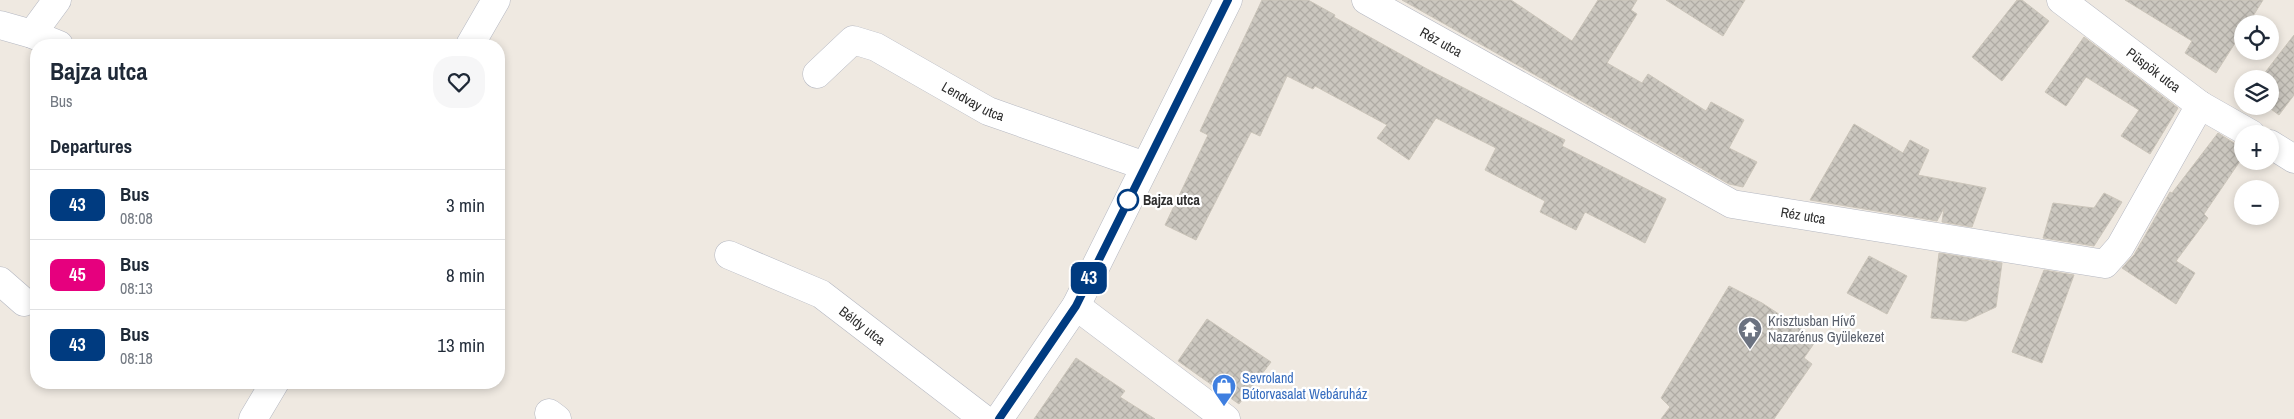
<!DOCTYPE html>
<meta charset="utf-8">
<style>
body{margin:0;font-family:"Archivo Narrow",sans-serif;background:#f6f6f7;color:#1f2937;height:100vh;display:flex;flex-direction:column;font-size:19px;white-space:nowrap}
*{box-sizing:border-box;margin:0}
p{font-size:16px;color:#747a83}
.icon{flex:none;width:28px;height:28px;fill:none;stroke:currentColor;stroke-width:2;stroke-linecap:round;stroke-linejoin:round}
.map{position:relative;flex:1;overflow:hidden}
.sheet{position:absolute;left:30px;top:39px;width:475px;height:350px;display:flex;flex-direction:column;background:#fff;border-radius:20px;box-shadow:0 2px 8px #0003}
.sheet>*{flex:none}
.badge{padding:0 10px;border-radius:8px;font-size:18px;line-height:32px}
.controls{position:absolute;left:2234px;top:15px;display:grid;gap:10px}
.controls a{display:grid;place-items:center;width:45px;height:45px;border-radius:50%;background:#fff;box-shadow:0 2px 8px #0003;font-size:25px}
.map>.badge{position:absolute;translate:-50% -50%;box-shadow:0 0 0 2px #fff}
h2{padding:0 20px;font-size:19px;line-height:45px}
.round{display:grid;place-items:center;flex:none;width:52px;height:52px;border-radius:20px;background:#f6f6f7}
.summary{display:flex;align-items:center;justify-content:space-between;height:85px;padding:0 20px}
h1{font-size:24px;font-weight:700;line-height:38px}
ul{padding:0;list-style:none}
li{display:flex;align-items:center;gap:15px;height:70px;padding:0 20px;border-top:1px solid #e0e1e3}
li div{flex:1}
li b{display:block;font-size:19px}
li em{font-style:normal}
li .badge{min-width:55px;font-weight:700;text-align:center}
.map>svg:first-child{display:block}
.building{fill:url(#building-cross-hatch);stroke:#cbc5ba}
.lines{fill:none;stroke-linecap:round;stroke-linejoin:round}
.minor-casing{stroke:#b4b7c1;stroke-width:29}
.minor{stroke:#fff;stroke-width:28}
.line-casing{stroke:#fff;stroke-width:11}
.line{stroke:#003b80;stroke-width:8}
.stop-dot{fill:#fff;stroke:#003b80;stroke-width:2.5}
.labels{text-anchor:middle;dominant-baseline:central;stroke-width:4.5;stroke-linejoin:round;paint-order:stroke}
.street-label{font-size:14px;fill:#2e2e2e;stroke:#fff}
.stop-label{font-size:14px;font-weight:bold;fill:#2e2e2e;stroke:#fff;text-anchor:start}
.worship-label{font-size:14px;fill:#5b616d;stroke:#fff;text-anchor:start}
.shop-label{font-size:14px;fill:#366cbe;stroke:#fff;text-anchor:start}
</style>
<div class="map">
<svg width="2294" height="419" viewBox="0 0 2294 419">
<defs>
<pattern id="building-cross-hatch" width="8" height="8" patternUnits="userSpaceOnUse" patternTransform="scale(1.25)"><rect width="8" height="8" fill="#cbc7bf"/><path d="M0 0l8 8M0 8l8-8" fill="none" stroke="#afaba4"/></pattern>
</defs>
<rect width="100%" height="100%" fill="#efe9e1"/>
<path class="building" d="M1262,0H1308L1335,15L1334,17L1427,69L1565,140L1562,146L1666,199L1645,243L1585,212L1576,230L1540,212L1545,201L1485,170L1496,148L1436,118L1409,160L1377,138L1387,125L1315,86L1313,89L1287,76L1260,136L1251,132L1196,240L1165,225L1208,135L1200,131Z
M1402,0H1511L1572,41L1598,0H1637L1631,10L1637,14L1607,63L1642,83L1648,74L1706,111L1711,102L1744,120L1729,148L1757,162L1743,187L1729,184Z
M1666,0H1745L1723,36Z
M2017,0H2022L2049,21L2002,81L1972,57Z
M2125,0H2263L2248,24H2242V32L2216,73L2185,53L2192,41Z
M2294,35V95L2279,115L2267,106H2270V79H2260Z
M2084,37L2178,108L2150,154L2121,136L2139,110L2086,77L2066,106L2045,92Z
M1854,124L1903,153L1910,140L1929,150L1918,175L1986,188L1972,227L1942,222L1944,208L1937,221L1810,200Z
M2218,133L2242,148V158L2204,214L2208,218L2176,261L2195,273L2176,304L2122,268L2134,255L2170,192L2172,193Z
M2104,193L2122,202L2094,246L2043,238L2053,203L2094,208Z
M1939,253L2002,263L1996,307L1966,321L1931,318Z
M1869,256L1907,276L1887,314L1847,293Z
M2044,270L2074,275L2042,363L2012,352Z
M1729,286L1762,303L1817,339L1804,358L1812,364L1774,419H1661L1670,407L1661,398Z
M1207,319L1271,362L1239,404L1178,361Z
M1076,358L1125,391L1120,397L1155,419H1034Z"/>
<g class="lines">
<defs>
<g id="minor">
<path id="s1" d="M1366,0L1732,204L2105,264L2120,247L2200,105"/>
<path id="s2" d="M2061,0L2200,105L2251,134"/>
<path d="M0,25L32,34L59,45"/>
<path d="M32,34L57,0"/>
<path d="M470,45L496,0"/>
<path id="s3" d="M817,74L853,40L876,47L988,111L1145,166"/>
<path d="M2270,144L2294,159"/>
<path id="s4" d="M729,255L821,294L984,419"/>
<path d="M0,281L24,302"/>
<path d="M1076,306L1226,419"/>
<path d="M549,413L557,419"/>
<path d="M253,419L275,382"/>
<path d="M999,419L1076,306L1228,0"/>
</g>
</defs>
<use href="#minor" class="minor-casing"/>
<use href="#minor" class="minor"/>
</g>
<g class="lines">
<defs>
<path id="line" d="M999,419L1076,306L1228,0"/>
</defs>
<use href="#line" class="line-casing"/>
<use href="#line" class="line"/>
</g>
<defs>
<symbol id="temple-pin" viewBox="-11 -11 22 30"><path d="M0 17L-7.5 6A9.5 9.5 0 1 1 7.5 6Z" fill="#6b7280" stroke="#fff"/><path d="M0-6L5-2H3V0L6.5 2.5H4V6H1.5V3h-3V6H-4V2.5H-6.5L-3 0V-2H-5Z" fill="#fff"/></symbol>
<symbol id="shop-pin" viewBox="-11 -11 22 30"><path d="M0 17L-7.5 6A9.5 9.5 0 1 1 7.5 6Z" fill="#3f7fe0" stroke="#fff"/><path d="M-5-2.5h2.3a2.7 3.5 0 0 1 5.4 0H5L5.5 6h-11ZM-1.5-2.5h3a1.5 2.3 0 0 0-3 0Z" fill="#fff"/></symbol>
</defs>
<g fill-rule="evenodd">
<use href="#temple-pin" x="1736" y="315" width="28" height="38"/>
<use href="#shop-pin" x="1210" y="372" width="28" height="38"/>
</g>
<circle class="stop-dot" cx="1128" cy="200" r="10"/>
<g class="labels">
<g class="street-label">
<text stroke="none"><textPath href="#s1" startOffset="86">Réz utca</textPath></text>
<text stroke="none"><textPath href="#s2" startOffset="116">Püspök utca</textPath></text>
<text stroke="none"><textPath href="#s3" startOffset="185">Lendvay utca</textPath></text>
<text stroke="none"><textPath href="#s1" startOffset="491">Réz utca</textPath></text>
<text stroke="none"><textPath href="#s4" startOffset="152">Béldy utca</textPath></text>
</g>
<g class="stop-label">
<text x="1143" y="200">Bajza utca</text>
</g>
<g class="worship-label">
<text x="1768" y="321">Krisztusban Hívő<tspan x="1768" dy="16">Nazarénus Gyülekezet</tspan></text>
</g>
<g class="shop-label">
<text x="1242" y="378">Sevroland<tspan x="1242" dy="16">Bútorvasalat Webáruház</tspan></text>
</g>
</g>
</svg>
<div class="controls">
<a><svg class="icon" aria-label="locate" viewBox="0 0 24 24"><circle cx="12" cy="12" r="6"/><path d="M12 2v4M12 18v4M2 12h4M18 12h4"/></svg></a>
<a><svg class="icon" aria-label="layers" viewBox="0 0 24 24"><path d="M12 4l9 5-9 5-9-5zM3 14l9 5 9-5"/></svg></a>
<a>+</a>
<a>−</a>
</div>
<b class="badge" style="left:1089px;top:278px;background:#003b80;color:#fff">43</b>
<section class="sheet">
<div class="summary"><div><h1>Bajza utca</h1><p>Bus</p></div><a class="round"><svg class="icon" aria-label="heart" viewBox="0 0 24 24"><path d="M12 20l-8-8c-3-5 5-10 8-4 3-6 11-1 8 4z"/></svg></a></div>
<h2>Departures</h2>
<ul>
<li><span class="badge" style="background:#003b80;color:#fff">43</span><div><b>Bus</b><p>08:08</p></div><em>3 min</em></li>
<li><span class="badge" style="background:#e6007e;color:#fff">45</span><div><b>Bus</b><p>08:13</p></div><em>8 min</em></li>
<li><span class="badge" style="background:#003b80;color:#fff">43</span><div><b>Bus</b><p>08:18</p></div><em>13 min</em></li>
</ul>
</section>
</div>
